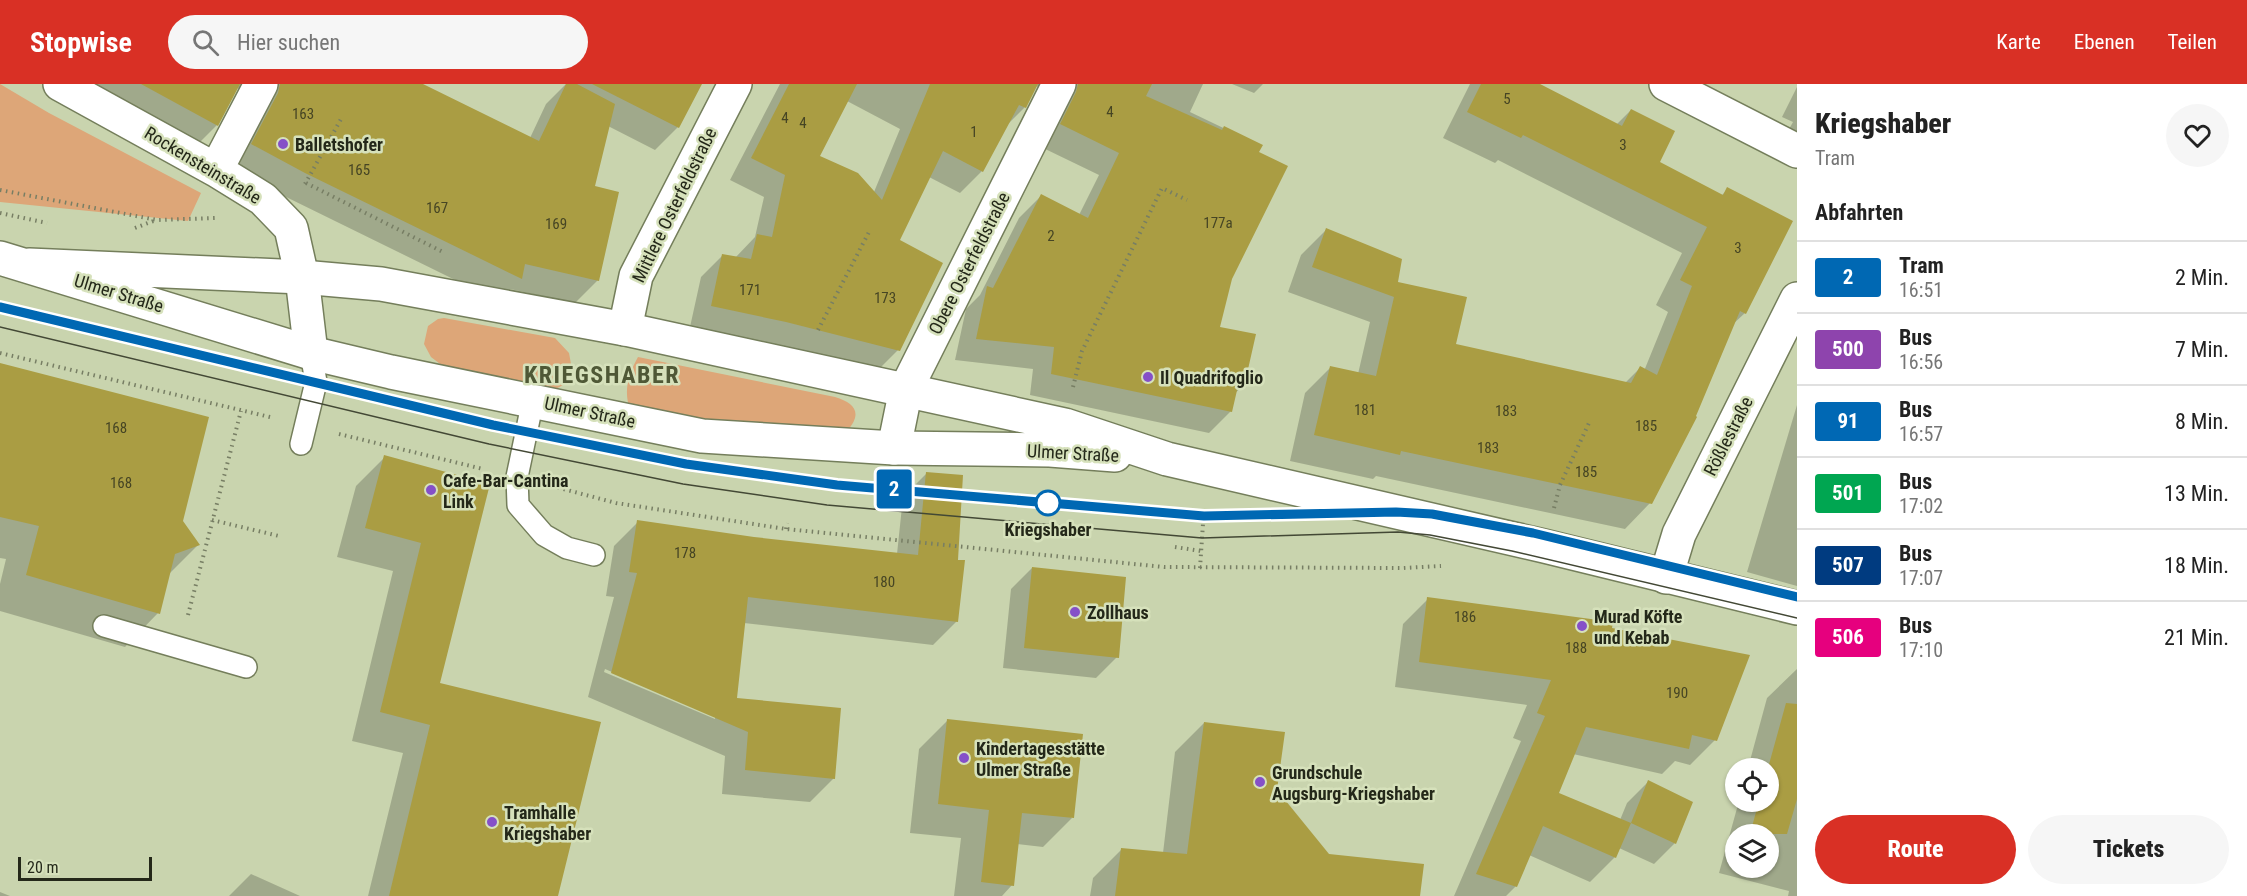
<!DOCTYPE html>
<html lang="de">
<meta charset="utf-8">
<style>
body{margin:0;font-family:"Roboto Condensed",sans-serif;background:#f6f6f6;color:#222;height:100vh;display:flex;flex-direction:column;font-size:22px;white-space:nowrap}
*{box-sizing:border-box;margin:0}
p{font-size:20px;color:#767676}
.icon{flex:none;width:33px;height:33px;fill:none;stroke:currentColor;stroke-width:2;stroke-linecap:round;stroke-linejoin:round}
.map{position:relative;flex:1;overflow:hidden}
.drawer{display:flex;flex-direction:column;background:#fff;width:450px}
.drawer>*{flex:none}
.badge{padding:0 12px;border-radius:4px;font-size:21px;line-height:39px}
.tools{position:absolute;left:1725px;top:674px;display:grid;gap:12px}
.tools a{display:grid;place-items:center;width:54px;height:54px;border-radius:50%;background:#fff;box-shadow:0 2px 4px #0004;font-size:30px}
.scale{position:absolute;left:18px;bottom:15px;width:134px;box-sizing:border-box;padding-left:6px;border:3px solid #242819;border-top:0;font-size:16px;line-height:21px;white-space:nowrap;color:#242819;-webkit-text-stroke:4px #d6e1bb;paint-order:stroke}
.map>.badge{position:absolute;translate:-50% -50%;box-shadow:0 0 0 3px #fff}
h2{padding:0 18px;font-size:22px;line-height:54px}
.round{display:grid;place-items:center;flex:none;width:63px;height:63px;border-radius:32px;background:#f6f6f6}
.head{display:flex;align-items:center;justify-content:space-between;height:102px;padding:0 18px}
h1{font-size:28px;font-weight:800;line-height:45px}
.cta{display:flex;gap:12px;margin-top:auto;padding:12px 18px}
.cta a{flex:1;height:69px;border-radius:36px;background:#d93025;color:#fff;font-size:24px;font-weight:800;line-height:69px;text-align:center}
.cta a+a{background:#f6f6f6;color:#222}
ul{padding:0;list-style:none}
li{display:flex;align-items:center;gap:18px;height:72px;padding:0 18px;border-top:2px solid #e0e0e0}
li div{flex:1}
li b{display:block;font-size:22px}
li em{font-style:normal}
li .badge{min-width:66px;font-weight:700;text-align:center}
header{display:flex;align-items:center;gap:36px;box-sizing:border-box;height:84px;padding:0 30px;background:#d93025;color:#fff}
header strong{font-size:28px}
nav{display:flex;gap:33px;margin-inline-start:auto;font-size:21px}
.search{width:420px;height:54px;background:#f6f6f6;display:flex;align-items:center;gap:15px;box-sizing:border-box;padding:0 21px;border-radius:33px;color:#767676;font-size:22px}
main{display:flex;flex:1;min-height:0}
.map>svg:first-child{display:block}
.green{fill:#dda678}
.shadow{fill:#0003;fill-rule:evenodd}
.building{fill:#aa9d43}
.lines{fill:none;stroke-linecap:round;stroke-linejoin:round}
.lane-casing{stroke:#747e5b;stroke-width:24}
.street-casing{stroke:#747e5b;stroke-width:36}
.secondary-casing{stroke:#747e5b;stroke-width:36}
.path{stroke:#777e64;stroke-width:4;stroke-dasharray:1.5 4.5;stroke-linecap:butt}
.lane{stroke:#fff;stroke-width:21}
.street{stroke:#fff;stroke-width:33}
.secondary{stroke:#fff;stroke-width:33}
.tram{stroke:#434835;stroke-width:1.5}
.line-casing{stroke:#fff;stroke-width:14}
.line{stroke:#0068b3;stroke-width:9}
.poi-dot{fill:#8550c8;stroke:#d6e1bb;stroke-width:2}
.stop-dot{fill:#fff;stroke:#0068b3;stroke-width:3}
.labels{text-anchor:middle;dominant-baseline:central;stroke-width:5;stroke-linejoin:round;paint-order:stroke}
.number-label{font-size:15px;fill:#464524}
.poi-label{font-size:18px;font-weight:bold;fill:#242819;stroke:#d6e1bb;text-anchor:start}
.street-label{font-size:18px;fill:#242819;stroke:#d6e1bb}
.stop-label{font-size:18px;font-weight:bold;fill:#242819;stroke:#d6e1bb}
.district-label{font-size:24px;font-weight:bold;letter-spacing:1.5px;fill:#4f5836;stroke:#d6e1bb}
</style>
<header>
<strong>Stopwise</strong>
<div class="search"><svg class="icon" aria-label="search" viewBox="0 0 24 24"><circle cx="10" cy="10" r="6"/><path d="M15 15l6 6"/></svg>Hier suchen</div>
<nav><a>Karte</a><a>Ebenen</a><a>Teilen</a></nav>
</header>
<main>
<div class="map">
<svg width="1797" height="812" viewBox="0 0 1797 812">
<rect width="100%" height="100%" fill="#c9d4ae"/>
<path class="green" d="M0,0L49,29L201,109L188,137L0,118Z
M444,234L555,254L569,269L571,280L563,301L552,307L448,286L431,273L424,260L428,242L438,235Z
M638,273L835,313C855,319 863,329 847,347L712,338L630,325C623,307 629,289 638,273Z"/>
<path class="shadow" d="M72,0H420L530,54L546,20L566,0H700L678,43L655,66L608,42L593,103L598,196L575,219L510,205L498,217L282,111L229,83L246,6L236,4L217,41L194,64Z
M780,0H1203L1190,28L1261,62L1257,68L1231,195L1218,244L1243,302L1234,310L1231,327L1209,349L1030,311L1033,285L955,276L966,225L980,211L1019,134L1041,112L1079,131L1099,91L1039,62L1046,5L1035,2L1025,23L1005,43L982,87L960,109L929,93L898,157V266L876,288L690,243L701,193L723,171L735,174L755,153L764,113L730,96ZM847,17L900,45L874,108L818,73Z
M1232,0H1263L1254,9Z
M1470,0H1537L1616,41L1631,26L1658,78L1721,112L1728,105L1745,229L1732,241L1650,419L1625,445L1376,392L1373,395L1290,377L1305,309L1330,284L1358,290L1370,238L1288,208L1301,171L1326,146L1396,199L1454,262L1625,299L1640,284L1644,287L1668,228L1656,221L1682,169L1498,76L1495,79L1443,54Z
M1797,3V61L1784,54L1793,38L1782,33Z
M0,280L198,461L168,491L158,529L125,563L0,527V500L6,475L0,474Z
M1797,321V502L1747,488Z
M385,373L488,401L438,600L556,812H368L403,669L352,657L393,487L337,473L356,402Z
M927,389L957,477V537L933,561L744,539L736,616L834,694L810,718L722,710L725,672L588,613L614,513L606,512L614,462L638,438L754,454L897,470L903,413ZM605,585L715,632V635L604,588Z
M1032,484L1117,573L1096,594L1003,584L1011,505Z
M1428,515L1611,545L1715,656L1690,681L1675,677L1662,690L1573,670L1557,709L1620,736L1627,719L1648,698L1675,759L1654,780L1619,764L1615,773L1590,798L1529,771L1516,802L1506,812H1454L1521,657L1513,654L1527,621L1395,603L1403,540Z
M1797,585V812H1788L1789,807L1719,789L1739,717H1768V684H1748L1767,614ZM1736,750H1768V783H1736Z
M948,636L1072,734L1043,763L1017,760L1012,801L1002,812H954L961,754L910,749L919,665Z
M1204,639L1328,771L1418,812H1090L1093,794L1122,765L1163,769L1175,668Z
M251,790L300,812H229Z
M0,808L10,812H0Z"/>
<path class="building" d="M141,0H240L218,42Z
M280,0H423L539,57L566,0H577L615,20L595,102L619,108L599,197L525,180L522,195L305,89L251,60L278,9Z
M592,0H702L679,44Z
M789,0H857L820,72L858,89L882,116L930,0H1038L1026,24L1019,21L983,88L943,67L900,156L943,179L900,267L786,238L711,222L722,170L751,175L757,150L772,153L785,91L751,74Z
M1078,0H1152L1146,12L1222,46L1224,42L1263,61L1259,68L1288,82L1232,195L1220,243L1256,250L1244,303L1238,302L1232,328L1051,290L1054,263L976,255L987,202L993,204L1041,110L1088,134L1119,69L1060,40L1076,8Z
M1481,0H1540L1622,42L1631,25L1675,47L1660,78L1723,111L1727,103L1793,137L1746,230L1740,227L1696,332L1697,333L1652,420L1401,367L1400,371L1314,351L1330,282L1376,292L1394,213L1312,183L1326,144L1402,175L1398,198L1467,213L1456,260L1631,299L1640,282L1657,291L1692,202L1680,196L1707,143L1523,51L1521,54L1467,28Z
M0,279L209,333L183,437L200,461L175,470L160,530L26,491L39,442L0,433Z
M384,371L490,400L440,599L601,638L558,812H389L430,641L380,628L421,459L365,444Z
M926,388L963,391L958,476H965L958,538L748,513L737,614L841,624L835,695L745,686L748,648L611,589L637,489L629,488L637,436L754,453L918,471Z
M1032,483L1126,493L1119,574L1024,564Z
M1427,513L1613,538L1612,544L1750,571L1717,657L1692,651L1689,665L1586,643L1559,709L1631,739L1616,774L1543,742L1517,803L1476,790L1545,632L1537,629L1551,596L1419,578Z
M1786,619L1797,620V715L1787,750H1750L1759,717H1768V684Z
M947,635L1083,650L1074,734L1022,729L1014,802L981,798L989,726L938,720Z
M1204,638L1285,648L1277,706L1329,770L1424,780L1420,812H1115L1121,764L1187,770Z
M1648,696L1693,718L1676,760L1631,739Z"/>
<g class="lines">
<defs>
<path id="lane" d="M533,316L517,393L518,421L544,451L567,464L594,471
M301,360L316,298L311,269
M104,542L246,583"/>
<path id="street" d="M60,0L216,86L263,115L291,144L302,193L311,269
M1666,0L1797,67
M216,86L261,0
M625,245L636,192L735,0
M894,364L906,305L1059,0
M1666,493L1679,450L1797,215"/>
<path id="secondary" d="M0,174L311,269L391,288L702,352L894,364L1050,366L1115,371
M29,181L302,193L381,200L625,245L1065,341L1167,375L1544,462L1797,524"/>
</defs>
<use href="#lane" class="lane-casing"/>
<use href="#street" class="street-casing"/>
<use href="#secondary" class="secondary-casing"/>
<path class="path" d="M306,99L445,169
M305,100L341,35
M0,106L157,136L216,134
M0,129L47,139
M135,144L156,136
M818,246L869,148
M0,269L274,334
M1073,303L1082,267L1162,104L1187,116
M339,350L483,385
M552,402L616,419L786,445L1164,483L1403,484L1441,482
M1554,424L1560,401L1589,339
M212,436L279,452
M786,445L787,439
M1175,463L1201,467
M1200,484L1204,425
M188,531L241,327"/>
<use href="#lane" class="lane"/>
<use href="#street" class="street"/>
<use href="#secondary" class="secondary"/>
<path class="tram" d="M0,223L493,341L686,380L837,401L1204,432L1396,428L1432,430L1533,449L1797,513
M0,243L489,360L683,400L827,421L1202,454L1398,448L1430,451L1512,467L1797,534"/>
</g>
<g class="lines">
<defs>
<path id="line" d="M0,223L493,341L686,380L837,401L1204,432L1396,428L1432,430L1533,449L1797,513"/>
</defs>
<use href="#line" class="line-casing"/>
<use href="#line" class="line"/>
</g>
<g class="poi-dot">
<circle cx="283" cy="60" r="6"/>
<circle cx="1148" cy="293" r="6"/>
<circle cx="431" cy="406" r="6"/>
<circle cx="1075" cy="528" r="6"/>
<circle cx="1582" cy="542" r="6"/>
<circle cx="964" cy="674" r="6"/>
<circle cx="1260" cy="698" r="6"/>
<circle cx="492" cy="738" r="6"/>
</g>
<circle class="stop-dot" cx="1048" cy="419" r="12"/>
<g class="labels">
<g class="number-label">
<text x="1507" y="15">5</text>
<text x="1110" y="28">4</text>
<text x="303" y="30">163</text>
<text x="785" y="34">4</text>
<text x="803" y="39">4</text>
<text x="974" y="48">1</text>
<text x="1623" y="61">3</text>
<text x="359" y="86">165</text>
<text x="437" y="124">167</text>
<text x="1218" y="139">177a</text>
<text x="556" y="140">169</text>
<text x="1051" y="152">2</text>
<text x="1738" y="164">3</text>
<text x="750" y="206">171</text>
<text x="885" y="214">173</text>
<text x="1365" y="326">181</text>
<text x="1506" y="327">183</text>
<text x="1646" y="342">185</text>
<text x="116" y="344">168</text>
<text x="1488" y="364">183</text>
<text x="1586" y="388">185</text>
<text x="121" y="399">168</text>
<text x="685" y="469">178</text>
<text x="884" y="498">180</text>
<text x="1465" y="533">186</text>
<text x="1576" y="564">188</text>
<text x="1677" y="609">190</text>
</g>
<g class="poi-label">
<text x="295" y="60">Balletshofer</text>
<text x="1160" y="293">Il Quadrifoglio</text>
<text x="443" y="396">Cafe-Bar-Cantina<tspan x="443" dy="21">Link</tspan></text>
<text x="1087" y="528">Zollhaus</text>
<text x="1594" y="532">Murad Köfte<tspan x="1594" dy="21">und Kebab</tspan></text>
<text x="976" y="664">Kindertagesstätte<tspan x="976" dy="21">Ulmer Straße</tspan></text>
<text x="1272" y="688">Grundschule<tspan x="1272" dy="21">Augsburg-Kriegshaber</tspan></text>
<text x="504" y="728">Tramhalle<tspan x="504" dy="21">Kriegshaber</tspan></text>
</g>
<g class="street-label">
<text transform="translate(203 81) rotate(31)">Rockensteinstraße</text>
<text transform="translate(674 121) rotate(-64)">Mittlere Osterfeldstraße</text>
<text transform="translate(969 179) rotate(-63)">Obere Osterfeldstraße</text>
<text transform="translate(119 209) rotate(17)">Ulmer Straße</text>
<text transform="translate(590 328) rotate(12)">Ulmer Straße</text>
<text transform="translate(1728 352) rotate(-63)">Rößlestraße</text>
<text transform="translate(1073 369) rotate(3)">Ulmer Straße</text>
</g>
<g class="stop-label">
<text x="1048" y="445">Kriegshaber</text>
</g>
<g class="district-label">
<text x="602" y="291">KRIEGSHABER</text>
</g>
</g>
</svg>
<div class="tools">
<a><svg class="icon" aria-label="locate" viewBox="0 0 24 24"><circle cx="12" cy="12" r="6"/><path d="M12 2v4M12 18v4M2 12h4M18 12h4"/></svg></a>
<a><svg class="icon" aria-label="layers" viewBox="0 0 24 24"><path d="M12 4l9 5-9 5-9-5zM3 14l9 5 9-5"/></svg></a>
</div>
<div class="scale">20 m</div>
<b class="badge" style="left:894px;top:405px;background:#0068b3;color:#fff">2</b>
</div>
<section class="drawer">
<div class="head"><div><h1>Kriegshaber</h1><p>Tram</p></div><a class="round"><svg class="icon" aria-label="heart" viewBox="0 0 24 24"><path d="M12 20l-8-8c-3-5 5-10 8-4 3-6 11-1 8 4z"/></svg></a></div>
<h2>Abfahrten</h2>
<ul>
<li><span class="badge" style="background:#0068b3;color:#fff">2</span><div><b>Tram</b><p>16:51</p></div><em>2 Min.</em></li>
<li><span class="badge" style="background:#8e44ad;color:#fff">500</span><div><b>Bus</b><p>16:56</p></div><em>7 Min.</em></li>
<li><span class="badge" style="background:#0068b4;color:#fff">91</span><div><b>Bus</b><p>16:57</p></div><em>8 Min.</em></li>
<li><span class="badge" style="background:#00a651;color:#fff">501</span><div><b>Bus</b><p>17:02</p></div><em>13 Min.</em></li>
<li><span class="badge" style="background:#003b80;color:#fff">507</span><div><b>Bus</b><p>17:07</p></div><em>18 Min.</em></li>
<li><span class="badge" style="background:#e6007e;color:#fff">506</span><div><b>Bus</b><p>17:10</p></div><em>21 Min.</em></li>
</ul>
<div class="cta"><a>Route</a><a>Tickets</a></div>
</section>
</main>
